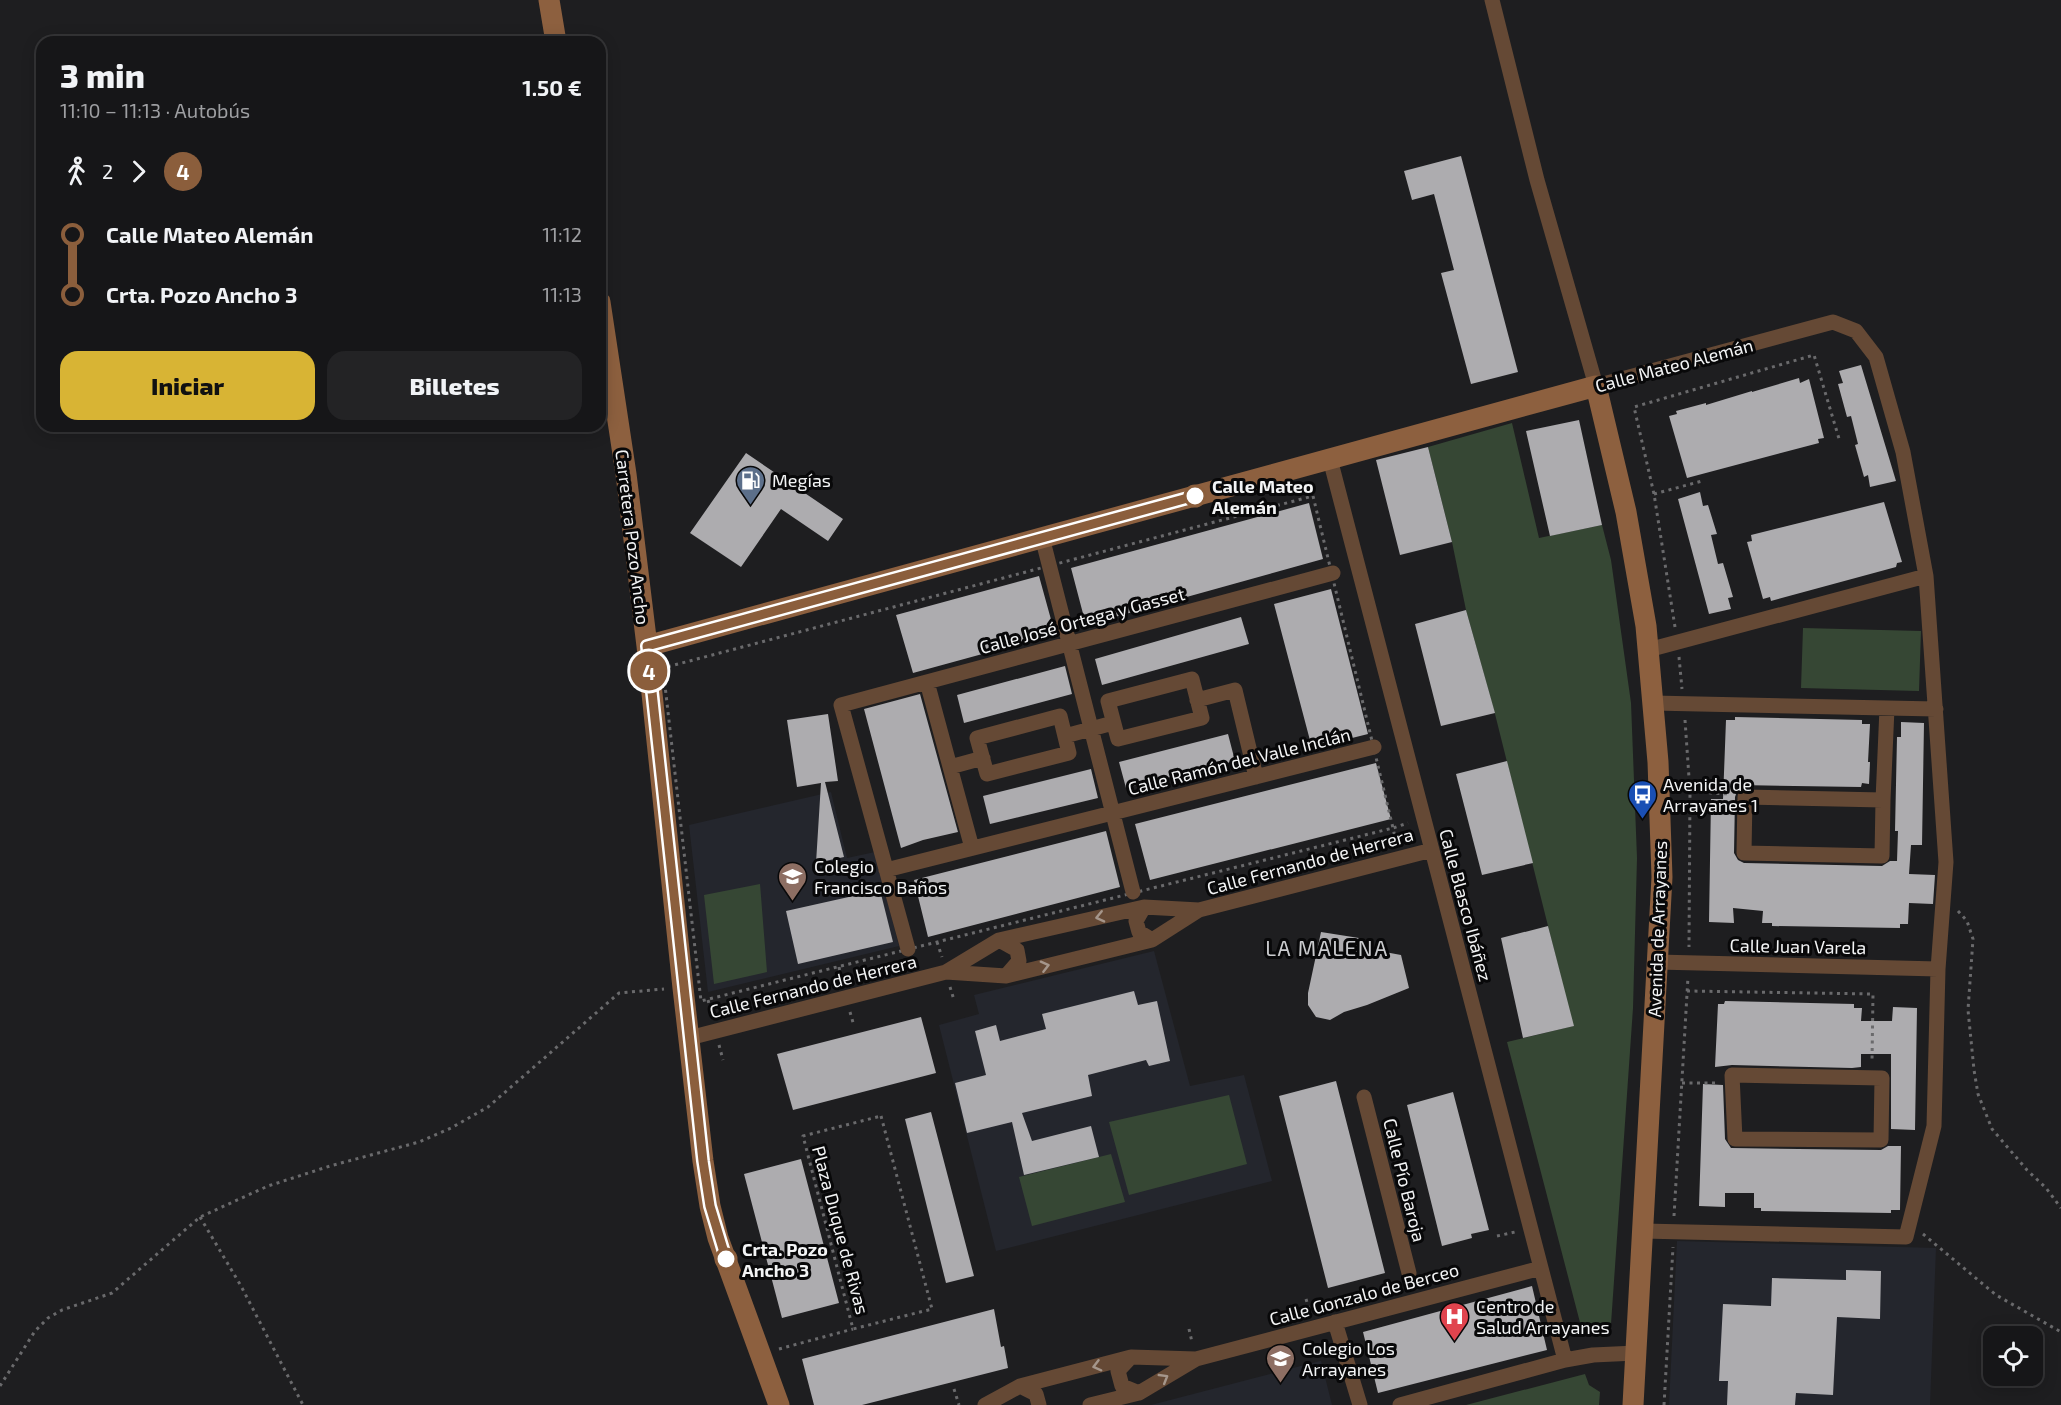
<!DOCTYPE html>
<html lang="es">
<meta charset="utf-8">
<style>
body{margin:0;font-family:"Exo 2",sans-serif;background:#232325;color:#f1f3f6;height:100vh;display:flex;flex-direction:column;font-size:22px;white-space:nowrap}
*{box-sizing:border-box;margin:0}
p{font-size:20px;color:#9e9fa2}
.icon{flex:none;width:33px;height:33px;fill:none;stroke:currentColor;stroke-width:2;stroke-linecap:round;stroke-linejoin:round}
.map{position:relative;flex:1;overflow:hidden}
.sheet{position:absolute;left:36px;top:36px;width:570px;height:396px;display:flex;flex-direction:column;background:#161618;border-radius:18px;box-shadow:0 3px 15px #0003,0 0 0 2px #353537}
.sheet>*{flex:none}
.badge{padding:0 12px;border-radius:20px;font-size:21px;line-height:39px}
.tools{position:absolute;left:1983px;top:1326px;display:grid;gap:12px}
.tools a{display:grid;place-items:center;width:60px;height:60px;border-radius:12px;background:#161618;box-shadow:0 3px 15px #0003,0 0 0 2px #353537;font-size:30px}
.map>.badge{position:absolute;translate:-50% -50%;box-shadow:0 0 0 3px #fff}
.legs{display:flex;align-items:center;gap:9px;height:66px;padding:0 24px;font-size:20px}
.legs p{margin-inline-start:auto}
.head{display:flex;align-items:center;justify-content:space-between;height:102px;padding:0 24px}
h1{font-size:33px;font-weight:800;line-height:45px}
.action{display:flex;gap:12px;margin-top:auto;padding:12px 24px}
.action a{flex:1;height:69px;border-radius:18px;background:#d8b434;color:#111;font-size:24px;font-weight:800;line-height:69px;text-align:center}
.action a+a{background:#232325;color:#f1f3f6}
ul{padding:0 24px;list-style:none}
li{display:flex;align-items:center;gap:21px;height:60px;font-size:22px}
li i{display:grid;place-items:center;width:9px;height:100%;margin:0 8px;background:currentColor}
li i::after{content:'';width:15px;height:15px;margin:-8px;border:4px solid;border-radius:50%;background:#161618}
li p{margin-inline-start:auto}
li:first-child i{background:linear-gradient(#0000 50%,currentColor 0)}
li:last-child i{background:linear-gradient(currentColor 50%,#0000 0)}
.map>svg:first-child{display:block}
.built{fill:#24262d}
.green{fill:#364734}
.building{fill:#adacaf}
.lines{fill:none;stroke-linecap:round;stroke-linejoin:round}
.path{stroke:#6a6a6c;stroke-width:3;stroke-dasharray:3 4.5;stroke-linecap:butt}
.street{stroke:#654935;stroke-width:15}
.secondary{stroke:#8d603f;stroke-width:21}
.oneway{stroke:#a5968b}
.line-1-casing{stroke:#fff;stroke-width:14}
.line-1{stroke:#8b5e3c;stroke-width:9}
.stop-1-dot{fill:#fff;stroke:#8b5e3c;stroke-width:3}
.labels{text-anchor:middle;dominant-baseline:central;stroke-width:6;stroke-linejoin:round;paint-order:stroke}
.street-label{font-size:18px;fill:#f3f4f5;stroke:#080809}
.poi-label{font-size:18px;fill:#f3f4f5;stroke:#080809;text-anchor:start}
.stop-label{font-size:18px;font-weight:bold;fill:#f3f4f5;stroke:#080809;text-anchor:start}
.quarter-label{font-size:21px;letter-spacing:1.5px;fill:#cacbce;stroke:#080809}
</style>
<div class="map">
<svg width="2061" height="1405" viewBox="0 0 2061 1405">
<rect width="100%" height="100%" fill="#1e1e20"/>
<path class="built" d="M831,792L847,858L875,852L899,946L708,992L689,825Z
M1154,951L1190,1086L1244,1075L1272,1181L996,1251L939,1025L979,1014L974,995Z
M1677,1241L1936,1248L1930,1405H1669Z
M1321,1361L1332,1405H1151L1320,1361Z"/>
<path class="green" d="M1512,423L1539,538L1602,525L1611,560L1631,703L1637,858L1633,1008L1611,1324L1601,1337L1583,1334L1507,1042L1573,1026L1495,714L1466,610L1452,542L1428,447Z
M1803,628L1921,631L1919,691L1801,688Z
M760,884L767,972L714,984L704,895Z
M1229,1095L1247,1164L1129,1195L1109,1122Z
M1111,1154L1125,1202L1032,1226L1019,1177Z
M1585,1374L1589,1385L1600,1392L1599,1405H1466Z"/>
<path class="building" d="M1461,156L1518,372L1471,384L1441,273L1454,270L1434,194L1412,200L1404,171Z
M1861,365L1896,481L1870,487L1868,475L1864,477L1855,445L1858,444L1851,416L1847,417L1838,384L1843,383L1839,371Z
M1799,378L1800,383L1809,379L1824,438L1818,439L1819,443L1687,478L1669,416L1677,414L1676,411L1706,403V405L1752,391V392Z
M1579,420L1602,525L1550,536L1526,431Z
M1428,447L1452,542L1400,555L1376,460Z
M746,453L843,519L828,541L781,509L741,567L690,533Z
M1700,492L1703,506L1708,505L1717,534L1711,535L1718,564L1723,563L1733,597L1728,598L1731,609L1709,614L1678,499Z
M1884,502L1902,562L1897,563L1896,567L1771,601L1770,597L1763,599L1747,542L1752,541L1751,535Z
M1309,503L1323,559L1086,625L1071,568Z
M1039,576L1055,634L913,673L896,615Z
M1331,589L1368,734L1312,748L1274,604Z
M1466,610L1495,713L1441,726L1415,624Z
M1241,617L1249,644L1102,685L1095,659Z
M1065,666L1072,694L964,723L957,695Z
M920,694L958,832L923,840L901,848L864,709Z
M828,714L838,781L825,782L844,857L816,863L821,783L797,787L787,720Z
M1735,717L1862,720V724H1870L1868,762H1870L1869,784L1862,783L1861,787L1739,785L1735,797L1734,853L1738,860L1744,863L1882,866L1890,861H1897L1898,831H1895L1897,737H1901V722L1924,723L1922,845H1911L1909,874L1935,875L1933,904L1909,903L1908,924H1900V928L1772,926V923H1762L1763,911L1733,908L1734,923L1709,922L1711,799H1723L1726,720H1735Z
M1228,734L1235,761L1126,788L1119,762Z
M1507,761L1533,863L1482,875L1456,774Z
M1376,763L1391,819L1150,880L1135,824Z
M1091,769L1098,798L990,824L983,796Z
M1106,831L1120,887L928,937L914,880Z
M880,890L893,942L798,964L786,911Z
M1548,926L1574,1026L1523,1038L1501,938Z
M1321,932L1359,938L1358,947L1401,955L1409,988L1367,1005L1344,1012L1330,1020L1316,1017L1308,1005V993Z
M1134,991L1138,1005L1157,1001L1170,1061L1149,1066L1146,1060L1088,1075L1092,1096L1022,1113L1032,1141L1091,1126L1099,1157L1024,1175L1012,1122L967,1133L955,1083L986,1075L975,1031L996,1025L1000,1041L1046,1029L1042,1014Z
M1725,1001L1854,1004V1008H1862L1861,1021H1892L1893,1007L1917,1008L1915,1130L1891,1129V1054H1861V1067L1852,1068L1732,1065L1715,1067L1718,1004H1724Z
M921,1017L936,1073L793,1110L777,1054Z
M1336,1081L1385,1273L1328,1288L1279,1096Z
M1703,1084L1723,1085L1725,1139L1731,1148L1881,1150L1888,1146H1901L1900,1210H1891V1213L1761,1211V1208H1754V1193H1725V1207L1699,1206Z
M1453,1092L1489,1230L1471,1234L1472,1238L1442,1246L1407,1105Z
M931,1112L974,1276L946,1283L905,1119Z
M801,1159L839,1303L782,1318L744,1174Z
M1846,1270L1881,1271L1880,1319L1837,1317L1833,1395L1796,1393L1795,1405H1727L1728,1381H1719L1723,1304L1771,1306L1772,1278L1846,1280Z
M1532,1286L1547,1350L1378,1393L1363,1332Z
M994,1309L1001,1347L1004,1346L1008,1368L862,1405H814L802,1359Z"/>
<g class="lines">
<path class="path" d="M1654,494L1702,481
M1313,496L1393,828L701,1001L663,668Z
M1675,627L1654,494L1634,407L1814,355L1840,442
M1679,657L1682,689
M1685,720L1690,792L1689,947
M1679,791L1729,794
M1396,842L1393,828L1408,823
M1958,911L1967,921L1973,939L1968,1010L1974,1070L1978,1094L1992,1129L2027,1170L2046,1188L2061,1208
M937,942L942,957
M839,967L842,983
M950,987L954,1000
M1687,991L1873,994L1872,1061
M708,1000L712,1015
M850,1012L854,1026
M719,1045L723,1060
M1682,1083H1716
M881,1116L932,1309L853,1329L803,1136Z
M1674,1216L1688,977
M200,1217L241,1286L303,1405
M1923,1234L1996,1295L2061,1332
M1497,1236L1515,1232
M1306,1299L1310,1312
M1189,1329L1192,1342
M779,1349L853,1329
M0,1386L35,1331L48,1318L62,1310L112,1293L200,1217L268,1186L330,1166L419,1142L451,1128L488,1107L619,993L664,989
M954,1389L959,1405
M1664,1405L1673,1247"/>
<path class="street" d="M1492,0L1537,180L1596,386L1833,322L1856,331L1876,357L1903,452L1926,576L1946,862L1938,969L1934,1126L1906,1237L1643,1231
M1330,459L1565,1360
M1042,537L1133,892
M1648,650L1926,576
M1192,679L1202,718L1118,739L1108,701Z
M927,682L972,848
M1197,700L1235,690L1256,777
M1653,703L1936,709
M1060,716L1069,753L987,774L977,738Z
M1065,736L1113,723
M950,767L983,758
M1745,797L1883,800L1882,856L1744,853Z
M1883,800L1887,708
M886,870L1374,747
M1144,907L1136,921L1139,932L1152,940
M999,940L1017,950L1019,961L1006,976
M908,949L841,705L1333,573
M1657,962L1938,969
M946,972L1006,976L1152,940L1199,910L1432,850
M689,1038L946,972L999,940L1144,907L1199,910
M1732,1075L1882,1078L1881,1140L1735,1139Z
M1364,1097L1409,1273
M1335,1322L1360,1405
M1131,1357L1118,1371L1122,1386L1139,1393
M1020,1386L1036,1394L1039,1405
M985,1405L1020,1386L1131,1357L1196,1359
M1090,1405L1139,1393L1196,1359L1541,1268
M1400,1405L1565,1360L1593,1355L1636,1353"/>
<path class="secondary" d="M549,0L556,42
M600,302L626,474L647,646L683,988L703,1161L710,1206L718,1238L779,1405
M647,646L1596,386L1626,512L1646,626L1658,762L1662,877L1633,1405"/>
</g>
<defs><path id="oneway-chevron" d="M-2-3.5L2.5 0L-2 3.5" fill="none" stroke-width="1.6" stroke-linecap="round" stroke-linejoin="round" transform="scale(1.5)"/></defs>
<g class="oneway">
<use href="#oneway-chevron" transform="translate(1100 917) rotate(167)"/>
<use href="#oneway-chevron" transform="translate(1045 966) rotate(-14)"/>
<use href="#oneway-chevron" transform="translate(1097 1366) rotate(165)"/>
<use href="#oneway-chevron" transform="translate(1164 1378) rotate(-31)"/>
</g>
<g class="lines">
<defs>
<path id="line-1" d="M726,1259L710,1206L703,1161L647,646L1195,496"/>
</defs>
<use href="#line-1" class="line-1-casing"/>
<use href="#line-1" class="line-1"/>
</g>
<defs>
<symbol id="fuel-pin" viewBox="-11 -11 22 30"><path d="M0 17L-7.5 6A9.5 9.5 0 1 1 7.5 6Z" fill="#5c6f8a" stroke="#080809"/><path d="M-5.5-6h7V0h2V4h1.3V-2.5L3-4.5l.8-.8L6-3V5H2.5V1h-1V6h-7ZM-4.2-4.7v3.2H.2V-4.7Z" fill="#fff"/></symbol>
<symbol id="bus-pin" viewBox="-11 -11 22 30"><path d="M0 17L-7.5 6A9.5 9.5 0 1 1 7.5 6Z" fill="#1a4fb4" stroke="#080809"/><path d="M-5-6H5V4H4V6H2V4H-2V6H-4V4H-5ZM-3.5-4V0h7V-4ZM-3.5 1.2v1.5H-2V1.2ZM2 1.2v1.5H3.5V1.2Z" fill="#fff"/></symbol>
<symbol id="school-pin" viewBox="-11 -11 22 30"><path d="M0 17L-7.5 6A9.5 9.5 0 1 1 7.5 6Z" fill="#8d6e63" stroke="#080809"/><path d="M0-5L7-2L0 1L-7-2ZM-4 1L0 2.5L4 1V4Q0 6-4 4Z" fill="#fff"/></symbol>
<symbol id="hospital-pin" viewBox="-11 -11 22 30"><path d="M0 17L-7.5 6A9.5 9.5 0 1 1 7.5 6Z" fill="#e0444e" stroke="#080809"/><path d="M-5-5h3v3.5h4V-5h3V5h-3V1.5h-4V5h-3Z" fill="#fff"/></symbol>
</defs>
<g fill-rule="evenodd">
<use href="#fuel-pin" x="734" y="464" width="33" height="45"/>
<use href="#bus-pin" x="1626" y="778" width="33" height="45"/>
<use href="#school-pin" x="776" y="860" width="33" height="45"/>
<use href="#hospital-pin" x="1438" y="1300" width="33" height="45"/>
<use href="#school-pin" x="1264" y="1342" width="33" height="45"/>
</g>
<g class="stop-1-dot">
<circle cx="1195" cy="496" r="10"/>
<circle cx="726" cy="1259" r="10"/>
</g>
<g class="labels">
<g class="street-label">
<text transform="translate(1674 365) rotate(-15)">Calle Mateo Alemán</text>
<text transform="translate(633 537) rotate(83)">Carretera Pozo Ancho</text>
<text transform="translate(1082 620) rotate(-15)">Calle José Ortega y Gasset</text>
<text transform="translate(1239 761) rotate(-14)">Calle Ramón del Valle Inclán</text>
<text transform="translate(1310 861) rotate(-15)">Calle Fernando de Herrera</text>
<text transform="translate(1466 905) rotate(75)">Calle Blasco Ibáñez</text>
<text transform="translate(1657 929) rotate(-88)">Avenida de Arrayanes</text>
<text transform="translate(1798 946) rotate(1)">Calle Juan Varela</text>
<text transform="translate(813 986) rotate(-14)">Calle Fernando de Herrera</text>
<text transform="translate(1405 1180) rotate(76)">Calle Pío Baroja</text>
<text transform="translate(841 1230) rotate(75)">Plaza Duque de Rivas</text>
<text transform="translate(1364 1294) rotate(-15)">Calle Gonzalo de Berceo</text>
</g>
<g class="poi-label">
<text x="772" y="480">Megías</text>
<text x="1663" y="784">Avenida de<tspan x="1663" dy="21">Arrayanes 1</tspan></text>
<text x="814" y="866">Colegio<tspan x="814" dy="21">Francisco Baños</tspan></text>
<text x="1476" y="1306">Centro de<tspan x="1476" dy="21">Salud Arrayanes</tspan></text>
<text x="1302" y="1348">Colegio Los<tspan x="1302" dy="21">Arrayanes</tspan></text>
</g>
<g class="stop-label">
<text x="1212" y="486">Calle Mateo<tspan x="1212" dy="21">Alemán</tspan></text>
<text x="742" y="1249">Crta. Pozo<tspan x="742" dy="21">Ancho 3</tspan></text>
</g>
<g class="quarter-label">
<text x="1327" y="947">LA MALENA</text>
</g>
</g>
</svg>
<div class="tools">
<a><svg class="icon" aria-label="locate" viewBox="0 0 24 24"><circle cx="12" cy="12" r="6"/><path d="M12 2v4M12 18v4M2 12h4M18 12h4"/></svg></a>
</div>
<b class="badge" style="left:649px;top:671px;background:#8b5e3c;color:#fff">4</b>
<section class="sheet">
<div class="head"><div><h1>3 min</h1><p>11:10 – 11:13 · Autobús</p></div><b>1.50 €</b></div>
<div class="legs"><svg class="icon" aria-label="walk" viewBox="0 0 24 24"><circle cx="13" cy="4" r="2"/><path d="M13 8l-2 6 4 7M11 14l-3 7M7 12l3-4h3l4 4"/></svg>2<svg class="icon" aria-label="forward" viewBox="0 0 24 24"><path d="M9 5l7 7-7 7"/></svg><b class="badge" style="background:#8b5e3c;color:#fff">4</b></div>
<ul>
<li><i style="color:#8b5e3c"></i><b>Calle Mateo Alemán</b><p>11:12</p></li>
<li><i style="color:#8b5e3c"></i><b>Crta. Pozo Ancho 3</b><p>11:13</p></li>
</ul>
<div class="action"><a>Iniciar</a><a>Billetes</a></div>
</section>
</div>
